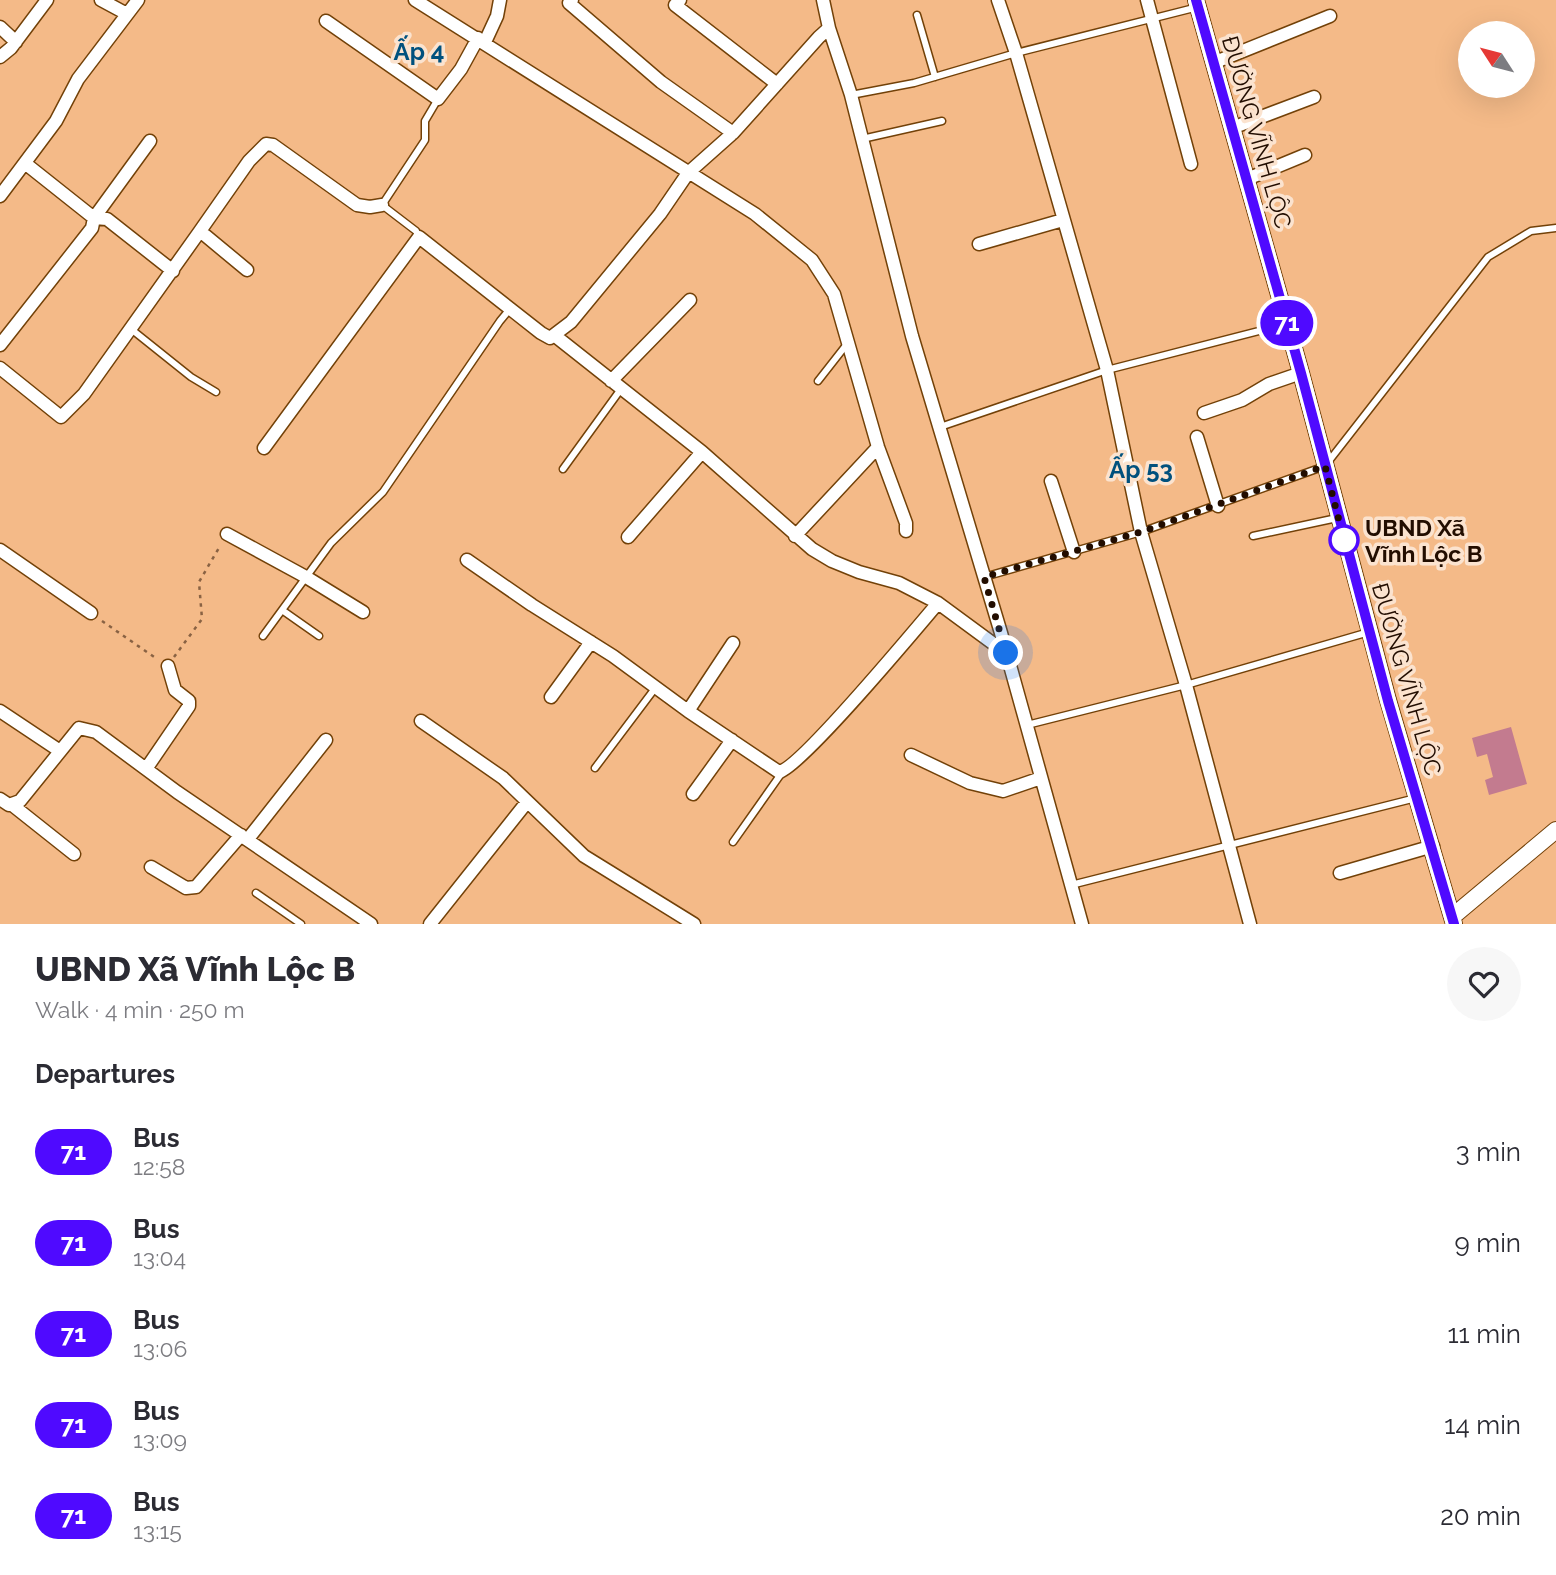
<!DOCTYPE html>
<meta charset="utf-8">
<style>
body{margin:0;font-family:Raleway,sans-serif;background:#f7f7f7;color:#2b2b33;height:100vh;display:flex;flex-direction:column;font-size:26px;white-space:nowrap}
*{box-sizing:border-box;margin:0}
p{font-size:23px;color:#7c7c81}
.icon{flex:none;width:38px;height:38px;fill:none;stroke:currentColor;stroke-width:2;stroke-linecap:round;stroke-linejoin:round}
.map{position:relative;height:924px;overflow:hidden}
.sheet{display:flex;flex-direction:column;background:#fff;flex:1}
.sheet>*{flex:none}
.badge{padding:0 14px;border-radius:23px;font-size:24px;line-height:46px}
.needle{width:46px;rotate:306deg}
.tools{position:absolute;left:1458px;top:21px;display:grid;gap:14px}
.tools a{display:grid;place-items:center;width:77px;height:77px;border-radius:50%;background:#fff;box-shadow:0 7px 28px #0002;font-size:35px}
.you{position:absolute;width:35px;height:35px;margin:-18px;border:5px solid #fff;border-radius:50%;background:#1a73e8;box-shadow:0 0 0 10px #1a73e833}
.map>.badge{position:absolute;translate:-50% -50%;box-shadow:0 0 0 4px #fff}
h2{padding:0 35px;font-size:26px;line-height:63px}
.round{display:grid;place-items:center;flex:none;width:74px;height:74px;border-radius:37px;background:#f7f7f7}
.head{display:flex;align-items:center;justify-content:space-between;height:119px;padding:0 35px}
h1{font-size:33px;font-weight:800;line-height:52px}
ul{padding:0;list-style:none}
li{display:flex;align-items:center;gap:21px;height:91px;padding:0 35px}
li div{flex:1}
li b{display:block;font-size:26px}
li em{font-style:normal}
li .badge{min-width:77px;font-weight:700;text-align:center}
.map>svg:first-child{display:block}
.building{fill:#c37b8f}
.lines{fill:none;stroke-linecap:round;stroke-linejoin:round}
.lane-casing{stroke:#724108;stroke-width:9}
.street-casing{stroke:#724108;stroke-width:15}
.secondary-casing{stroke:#724108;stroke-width:18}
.path{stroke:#896243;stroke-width:2.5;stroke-dasharray:3.5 5;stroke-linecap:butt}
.lane{stroke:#fff;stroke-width:6}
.street{stroke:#fff;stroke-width:12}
.secondary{stroke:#fff;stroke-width:16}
.line-casing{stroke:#fff;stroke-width:16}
.line{stroke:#4f0aff;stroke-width:10}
.walk{stroke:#220d00;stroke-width:7;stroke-dasharray:0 12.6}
.stop-dot{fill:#fff;stroke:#4f0aff;stroke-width:3.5}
.labels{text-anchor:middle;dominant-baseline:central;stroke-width:7;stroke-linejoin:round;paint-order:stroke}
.street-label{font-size:23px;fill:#220d00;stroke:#fbe3cf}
.stop-label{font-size:23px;font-weight:bold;fill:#220d00;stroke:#fbe3cf;text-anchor:start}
.neighbourhood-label{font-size:24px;font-weight:bold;fill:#00517e;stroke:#fbe3cf}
</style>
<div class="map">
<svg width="1556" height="924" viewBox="0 0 1556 924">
<rect width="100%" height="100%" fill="#f4ba88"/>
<path class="building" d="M1511,727L1527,784L1489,795L1485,780L1493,777L1487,754L1477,757L1472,738Z"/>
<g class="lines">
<defs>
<path id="lane" d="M917,15L935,77
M851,95L914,83L1016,53L1198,7
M862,139L942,121
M419,237L416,231L382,205L425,140V121L438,99
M131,329L191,377L216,392
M818,381L847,344
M940,427L1107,370L1286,324
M563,469L621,389
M1253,536L1337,518
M984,577L1141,532L1325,466L1488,257L1531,231L1556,228
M282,610L319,636
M263,636L331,543L383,492L500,321L510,309
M1027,725L1186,685L1369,632
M595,768L656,687
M733,842L781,774
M1071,885L1416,798
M256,893L301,924"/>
<path id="street" d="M101,0L127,14
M415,0L755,214L812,260L834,294L878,447L906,523V531
M572,0L569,3L661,82L733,133
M680,0L675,5L777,84
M823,0L829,28L851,95L912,336L1001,633L1082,924
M998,0L1016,53L1107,370L1141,532L1186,685L1250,924
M1147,0L1191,164
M326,21L438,99L461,69L478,38
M0,27L16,42
M485,42L497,16L500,0
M0,57L11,48L47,0
M1213,63L1330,16
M1232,128L1314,97
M150,141L94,218L107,219L173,271
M1247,179L1305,155
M0,196L56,121L78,79L138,0
M200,231L249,161L266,144L273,145L357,205L370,207L382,205
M979,244L1063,220
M554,335L702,452L812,549L832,561L859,572L899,583L938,603L1006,653
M0,345L92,228L94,218L26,164
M0,368L61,417L84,394L200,231L247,270
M611,381L690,300
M1204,413L1242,400L1269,384L1301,373
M1197,437L1218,506
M264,448L419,237L541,333L550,338L571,322L660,214L688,173L733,133L819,37L829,28
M1051,481L1074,552
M227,534L306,577L363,612
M795,536L878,447
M628,537L702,452
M0,550L91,613
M467,560L532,605L613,656L688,711L779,772C800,768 916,629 938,603
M551,697L591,642
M0,711L60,751
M688,711L733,643
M421,721L503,778L584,856L694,924
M911,755L970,783L1003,791L1041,778
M146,769L189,706V701L175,690L168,666
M693,794L732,740
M0,799L9,805L20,801L79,728L96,732L177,792L371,924
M11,804L74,854
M248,839L326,740
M151,867L186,888L196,887L241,835
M1340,873L1433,846
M430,924L527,802"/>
<path id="secondary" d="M1196,0L1301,373L1388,700L1454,924
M1452,917L1556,830"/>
</defs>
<use href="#lane" class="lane-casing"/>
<use href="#street" class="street-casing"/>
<use href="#secondary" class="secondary-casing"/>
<path class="path" d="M102,621L157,659
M174,657L202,619L199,582L220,546"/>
<use href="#lane" class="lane"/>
<use href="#street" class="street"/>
<use href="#secondary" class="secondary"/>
</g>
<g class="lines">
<defs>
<path id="line" d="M1196,0L1301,373L1388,701L1454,924"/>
</defs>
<use href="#line" class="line-casing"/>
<use href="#line" class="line"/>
<path class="walk" d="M1006,653L984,577L1141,532L1325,466L1344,540"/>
</g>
<circle class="stop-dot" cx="1344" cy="540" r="14"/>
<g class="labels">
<g class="street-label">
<text transform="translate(1257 132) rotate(74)">ĐƯỜNG VĨNH LỘC</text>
<text transform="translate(1407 679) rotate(74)">ĐƯỜNG VĨNH LỘC</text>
</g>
<g class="stop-label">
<text x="1365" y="527">UBND Xã<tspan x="1365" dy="26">Vĩnh Lộc B</tspan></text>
</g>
<g class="neighbourhood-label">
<text x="419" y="51">Ấp 4</text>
<text x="1141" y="469">Ấp 53</text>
</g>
</g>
</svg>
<div class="tools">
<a><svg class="needle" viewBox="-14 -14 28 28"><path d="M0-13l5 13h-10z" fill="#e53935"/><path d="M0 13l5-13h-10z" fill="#7c7c81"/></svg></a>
</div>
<div class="you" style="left:1006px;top:653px"></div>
<b class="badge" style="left:1287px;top:323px;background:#4f0aff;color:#fff">71</b>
</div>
<section class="sheet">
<div class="head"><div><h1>UBND Xã Vĩnh Lộc B</h1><p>Walk · 4 min · 250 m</p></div><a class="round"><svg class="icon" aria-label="heart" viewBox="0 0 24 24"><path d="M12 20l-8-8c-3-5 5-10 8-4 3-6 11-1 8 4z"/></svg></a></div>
<h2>Departures</h2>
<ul>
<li><span class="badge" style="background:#4f0aff;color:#fff">71</span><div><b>Bus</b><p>12:58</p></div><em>3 min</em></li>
<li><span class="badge" style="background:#4f0aff;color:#fff">71</span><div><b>Bus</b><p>13:04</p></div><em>9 min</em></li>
<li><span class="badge" style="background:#4f0aff;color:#fff">71</span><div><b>Bus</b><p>13:06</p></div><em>11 min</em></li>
<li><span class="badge" style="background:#4f0aff;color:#fff">71</span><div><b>Bus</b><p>13:09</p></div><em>14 min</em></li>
<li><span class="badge" style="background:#4f0aff;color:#fff">71</span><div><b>Bus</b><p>13:15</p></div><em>20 min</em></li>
</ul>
</section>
